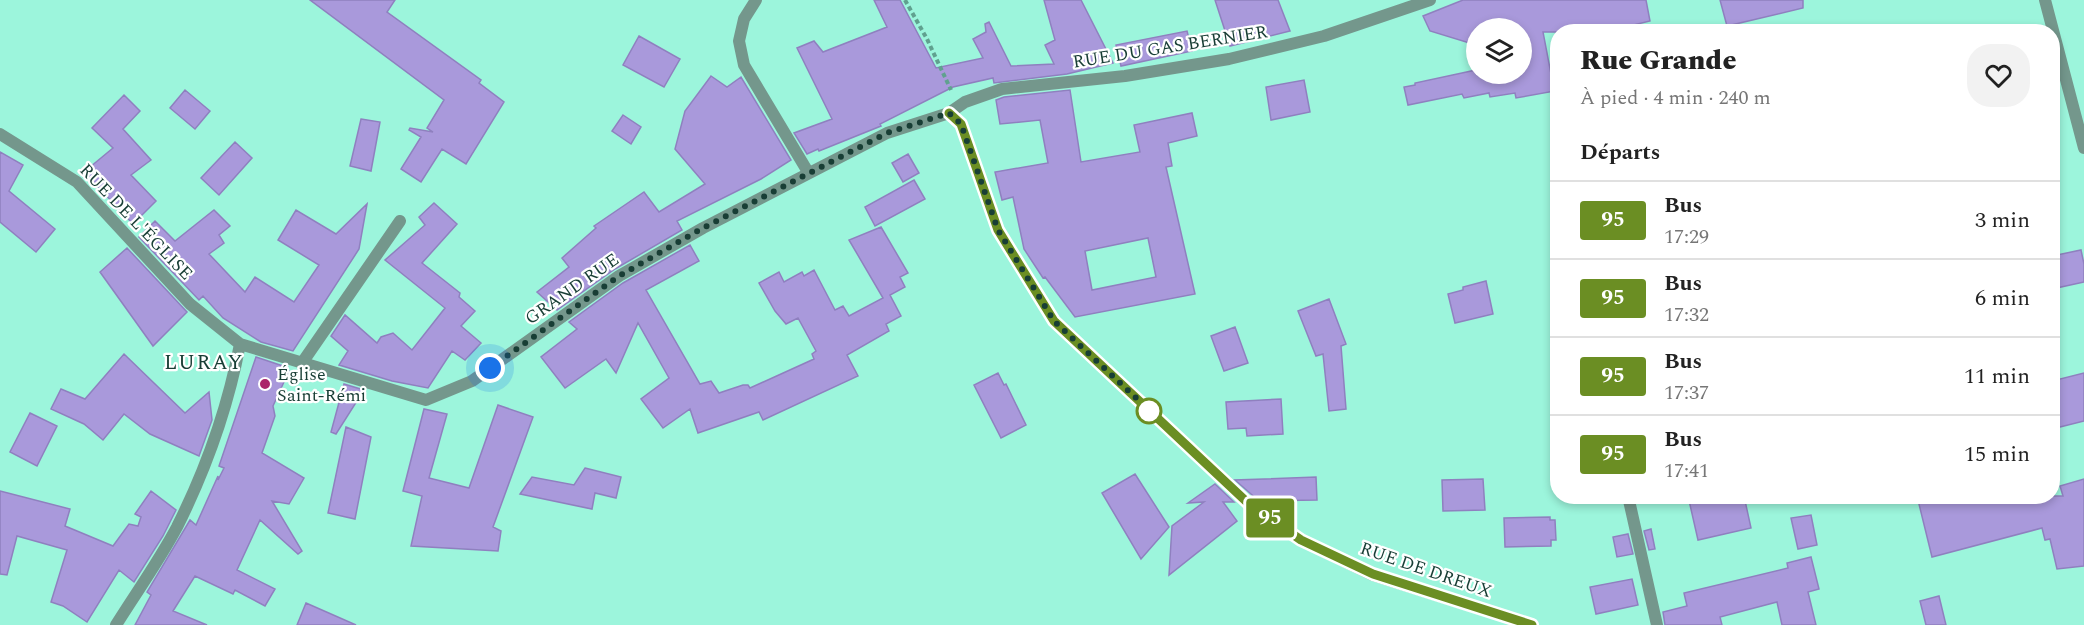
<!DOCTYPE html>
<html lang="fr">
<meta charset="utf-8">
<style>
body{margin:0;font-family:Spectral,serif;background:#f2f2f2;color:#222;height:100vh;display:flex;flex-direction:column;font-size:22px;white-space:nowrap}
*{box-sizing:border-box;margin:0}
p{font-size:20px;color:#767676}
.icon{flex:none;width:33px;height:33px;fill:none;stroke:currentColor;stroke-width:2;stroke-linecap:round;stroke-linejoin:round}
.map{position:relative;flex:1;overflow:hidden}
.details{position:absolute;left:1550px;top:24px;width:510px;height:480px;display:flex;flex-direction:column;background:#fff;border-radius:24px;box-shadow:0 3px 9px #0003}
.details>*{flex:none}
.badge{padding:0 12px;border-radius:4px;font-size:21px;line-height:39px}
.tools{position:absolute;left:1466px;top:18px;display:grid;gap:12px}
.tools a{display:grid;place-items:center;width:66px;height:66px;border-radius:50%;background:#fff;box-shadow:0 3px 9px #0003;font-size:30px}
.you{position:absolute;width:30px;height:30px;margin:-15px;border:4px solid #fff;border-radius:50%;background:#1a73e8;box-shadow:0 0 0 9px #1a73e833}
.map>.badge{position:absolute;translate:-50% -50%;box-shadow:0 0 0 3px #fff}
h2{padding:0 30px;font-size:22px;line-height:54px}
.round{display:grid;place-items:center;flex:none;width:63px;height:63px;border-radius:24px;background:#f2f2f2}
.summary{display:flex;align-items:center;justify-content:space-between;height:102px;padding:0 30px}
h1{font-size:28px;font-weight:800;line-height:45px}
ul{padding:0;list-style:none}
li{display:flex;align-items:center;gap:18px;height:78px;padding:0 30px;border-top:2px solid #e0e0e0}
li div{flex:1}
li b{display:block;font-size:22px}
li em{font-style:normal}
li .badge{min-width:66px;font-weight:700;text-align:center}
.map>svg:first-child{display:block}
.building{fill:#a999db;stroke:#8f80bf;stroke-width:1.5;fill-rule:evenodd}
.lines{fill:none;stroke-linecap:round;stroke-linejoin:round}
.path{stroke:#60a18f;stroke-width:4;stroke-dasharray:4.5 3;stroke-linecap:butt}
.service{stroke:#74978c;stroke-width:12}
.minor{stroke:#74978c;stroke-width:12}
.tertiary{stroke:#74978c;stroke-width:12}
.line-casing{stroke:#fff;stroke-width:14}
.line{stroke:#6b8e23;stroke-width:9}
.walk{stroke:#183e35;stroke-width:6;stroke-dasharray:0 10.8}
.poi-dot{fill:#ab246a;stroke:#fff;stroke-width:2}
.stop-dot{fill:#fff;stroke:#6b8e23;stroke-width:3}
.labels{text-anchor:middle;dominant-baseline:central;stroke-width:4.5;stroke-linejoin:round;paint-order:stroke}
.street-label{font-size:18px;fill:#183e35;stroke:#fff}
.poi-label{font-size:18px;fill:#183e35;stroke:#fff;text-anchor:start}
.quarter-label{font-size:21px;letter-spacing:1.5px;fill:#183e35;stroke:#fff}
</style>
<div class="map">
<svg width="2084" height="625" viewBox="0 0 2084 625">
<rect width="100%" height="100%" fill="#9cf5dc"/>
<path class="building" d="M310,0H395L387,12L481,80L479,83L504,102L466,164L442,149L421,182L401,169L421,137L409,130L410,128L433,132L427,128L444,100Z
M874,0H900L936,68L983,58L973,39L986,32L985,24L989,22L1011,66L1054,64L1045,45L1055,40L1044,0H1081L1113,63L1067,74L994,83L993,78L953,87L880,124L881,126L819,151L818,149L807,154L794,133L832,119L797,48L814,41L823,52L887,27Z
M1215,0H1278L1290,31L1230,46Z
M1463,0H1646L1650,21L1605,32H1543L1551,74H1557V84L1554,85L1555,91L1516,98L1515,93L1490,97L1489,93L1464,98L1462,94L1408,105L1404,87L1415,85V83L1476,70V74H1521V60L1524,59L1521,58V28H1476V45L1430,31L1423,16Z
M1720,0H1803V8L1727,26Z
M1187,31L1192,51L1121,66L1116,45Z
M639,36L680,59L664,87L623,65Z
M711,76L727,87L741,77L791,160L761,179L677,221L682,230L615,269L557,310L537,292L569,267L562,258L596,228L594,226L644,192L659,212L705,184L675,149L685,111Z
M1304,80L1310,112L1271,120L1266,87Z
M185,90L210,111L195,129L170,108Z
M1070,90L1081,162L1140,152L1134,125L1192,113L1197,136L1168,143L1172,166L1166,167L1195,294L1075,317L1045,277L1043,278L1024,249L1013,197L1002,200L995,172L1048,163L1040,120L1000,124L996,100L1004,97ZM1148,238L1156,277L1092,290L1085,251Z
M124,95L140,111L123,129L151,160L131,175L156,201L133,224L84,172L113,148L92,128Z
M623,115L641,127L631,144L612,131Z
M361,119L380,122L371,171L350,166Z
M235,142L252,158L219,195L201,178Z
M0,152L23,165L9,191L55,229L36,252L0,222Z
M908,154L919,173L903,182L892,163Z
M914,180L925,199L875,226L865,207Z
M434,203L457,224L422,263L460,293L459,297L475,311L461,326L481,343L465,360L452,351L428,388L392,381L339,365L348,351L331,336L345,315L377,343L381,337L393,333L412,350L445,308L385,260L425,225L419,217Z
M367,204L359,249L293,351L261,342L223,318L203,296L199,300L139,237L155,221L175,241L214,210L230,226L219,235L224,243L209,254L245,292L255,277L294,302L319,265L278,240L296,210L336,234Z
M881,227L908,273L900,277L905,287L890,295L901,316L886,324L889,331L847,355L858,376L763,420L759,412L698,433L690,409L663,428L641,399L669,378L638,323L616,373L606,359L565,388L541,357L577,329L569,322L623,283L690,245L699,261L646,290L700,384L711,381L719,393L743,385H748L750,388L814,359L812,354L816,351L798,318L786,324L775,311L759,283L779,272L784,282L802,272L804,276L814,270L835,310L843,306L849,316L883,298L849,240Z
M127,248L187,312L153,346L100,272Z
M2081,250L2084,264V282L2052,289V256Z
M1486,281L1493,314L1455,323L1448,294L1463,290V287Z
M1329,299L1346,344L1341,346L1346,409L1329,411L1323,354L1316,356L1298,311Z
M1235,327L1248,363L1224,371L1211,336Z
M124,354L185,413L209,392L212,420L199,456L150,434L124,414L103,440L84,424L51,409L61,389L85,399Z
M256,357L283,366L282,368L289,371L273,406L275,416L262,453L304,478L289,504L272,501L302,551L298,554L260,520L237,570L275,589L265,606L235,590L233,594L195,576L173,611L207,625H135L151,595L147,592L190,520L196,525L218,476V480L224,468L219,466Z
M998,373L1004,385L1006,384L1026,425L1001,438L974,385Z
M2084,373V421L2052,429V381Z
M344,384L364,390L336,434L331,432Z
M1281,399L1283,434L1247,436L1246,428L1228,429L1226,402Z
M498,405L533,417L493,527L501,531L498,551L411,546L422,496L403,491L424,409L447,414L429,478L469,488Z
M30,413L57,426L37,466L10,452Z
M346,427L371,437L355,519L328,513Z
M585,468L621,477L616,498L595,493L592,509L520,494L532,477L574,485Z
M1135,474L1169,527L1141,559L1102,493Z
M1316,477L1317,500L1259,501L1235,480Z
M1483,479L1485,510L1443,511L1442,480Z
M2084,479V566L2057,569L2050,539L2045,540L2042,528L1932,557L1917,496H2063L2060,486Z
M1215,484L1234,502H1223L1237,521L1169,575L1172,526L1204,502L1188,503Z
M0,491L70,509L65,526L113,546L129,524L138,526L141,517L135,514L151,491L176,510L163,536L134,582L119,570L87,622L63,606L51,602L67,550L17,536L7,575L0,574Z
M1688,496H1744L1751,528L1698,540Z
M1811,515L1817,545L1798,549L1791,518Z
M1550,517V520H1555L1556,540H1551V546L1505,547L1504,518Z
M1651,529L1655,549L1649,550L1644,531Z
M1628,534L1633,554L1617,557L1613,537Z
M1811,557L1819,589L1808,592L1816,625H1782L1777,602L1720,617L1722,625H1665L1663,612L1687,606L1684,593L1788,568L1787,563Z
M1632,579L1638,605L1596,614L1590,587Z
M1939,596L1946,625H1926L1920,601Z
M306,603L356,625H297Z"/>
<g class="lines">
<path class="path" d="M905,0L927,39L951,90"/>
<path class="service" d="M1628,496L1657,625"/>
<path class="minor" d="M756,0L744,19L739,41L744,65L808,172
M2045,0L2084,148
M949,113L965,102L1002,89L1125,76L1229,59L1324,36L1430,0
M302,363L400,221"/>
<path class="tertiary" d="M0,134L77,182L190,304L240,344L426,400L472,381L619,276L703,228L887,133L949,113L961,124L998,230L1054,321L1249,504L1301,540L1373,575L1532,625
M116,625C136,593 159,561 177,527C206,469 228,407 240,344"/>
</g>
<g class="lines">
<defs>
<path id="line" d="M949,113L961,124L998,230L1054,321L1249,504L1301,540L1373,574L1532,625"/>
</defs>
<use href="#line" class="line-casing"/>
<use href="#line" class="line"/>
<path class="walk" d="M490,368L619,276L703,228L887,133L949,113L961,124L998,230L1054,321L1151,412L1149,411"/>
</g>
<circle class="poi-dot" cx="265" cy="384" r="6"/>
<circle class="stop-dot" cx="1149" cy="411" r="12"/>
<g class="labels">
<g class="street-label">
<text transform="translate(1170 47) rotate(-9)">RUE DU GAS BERNIER</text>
<text transform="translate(136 222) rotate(46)">RUE DE L'ÉGLISE</text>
<text transform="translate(572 289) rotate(-35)">GRAND RUE</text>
<text transform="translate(1426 570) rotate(19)">RUE DE DREUX</text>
</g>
<g class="poi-label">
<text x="277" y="374">Église<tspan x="277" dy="21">Saint-Rémi</tspan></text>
</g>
<g class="quarter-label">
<text x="204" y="363">LURAY</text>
</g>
</g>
</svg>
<div class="tools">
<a><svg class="icon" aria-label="layers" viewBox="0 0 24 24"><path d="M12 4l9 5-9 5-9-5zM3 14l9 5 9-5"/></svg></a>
</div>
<div class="you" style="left:490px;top:368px"></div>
<b class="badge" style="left:1270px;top:518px;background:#6b8e23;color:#fff">95</b>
<section class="details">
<div class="summary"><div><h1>Rue Grande</h1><p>À pied · 4 min · 240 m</p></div><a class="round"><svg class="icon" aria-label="heart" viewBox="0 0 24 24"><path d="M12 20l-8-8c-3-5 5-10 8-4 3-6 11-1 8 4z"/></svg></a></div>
<h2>Départs</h2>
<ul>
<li><span class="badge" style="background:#6b8e23;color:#fff">95</span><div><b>Bus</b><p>17:29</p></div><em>3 min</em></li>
<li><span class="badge" style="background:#6b8e23;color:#fff">95</span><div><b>Bus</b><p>17:32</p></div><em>6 min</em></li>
<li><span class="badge" style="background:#6b8e23;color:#fff">95</span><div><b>Bus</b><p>17:37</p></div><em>11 min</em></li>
<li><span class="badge" style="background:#6b8e23;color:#fff">95</span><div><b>Bus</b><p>17:41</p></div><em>15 min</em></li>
</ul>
</section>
</div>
